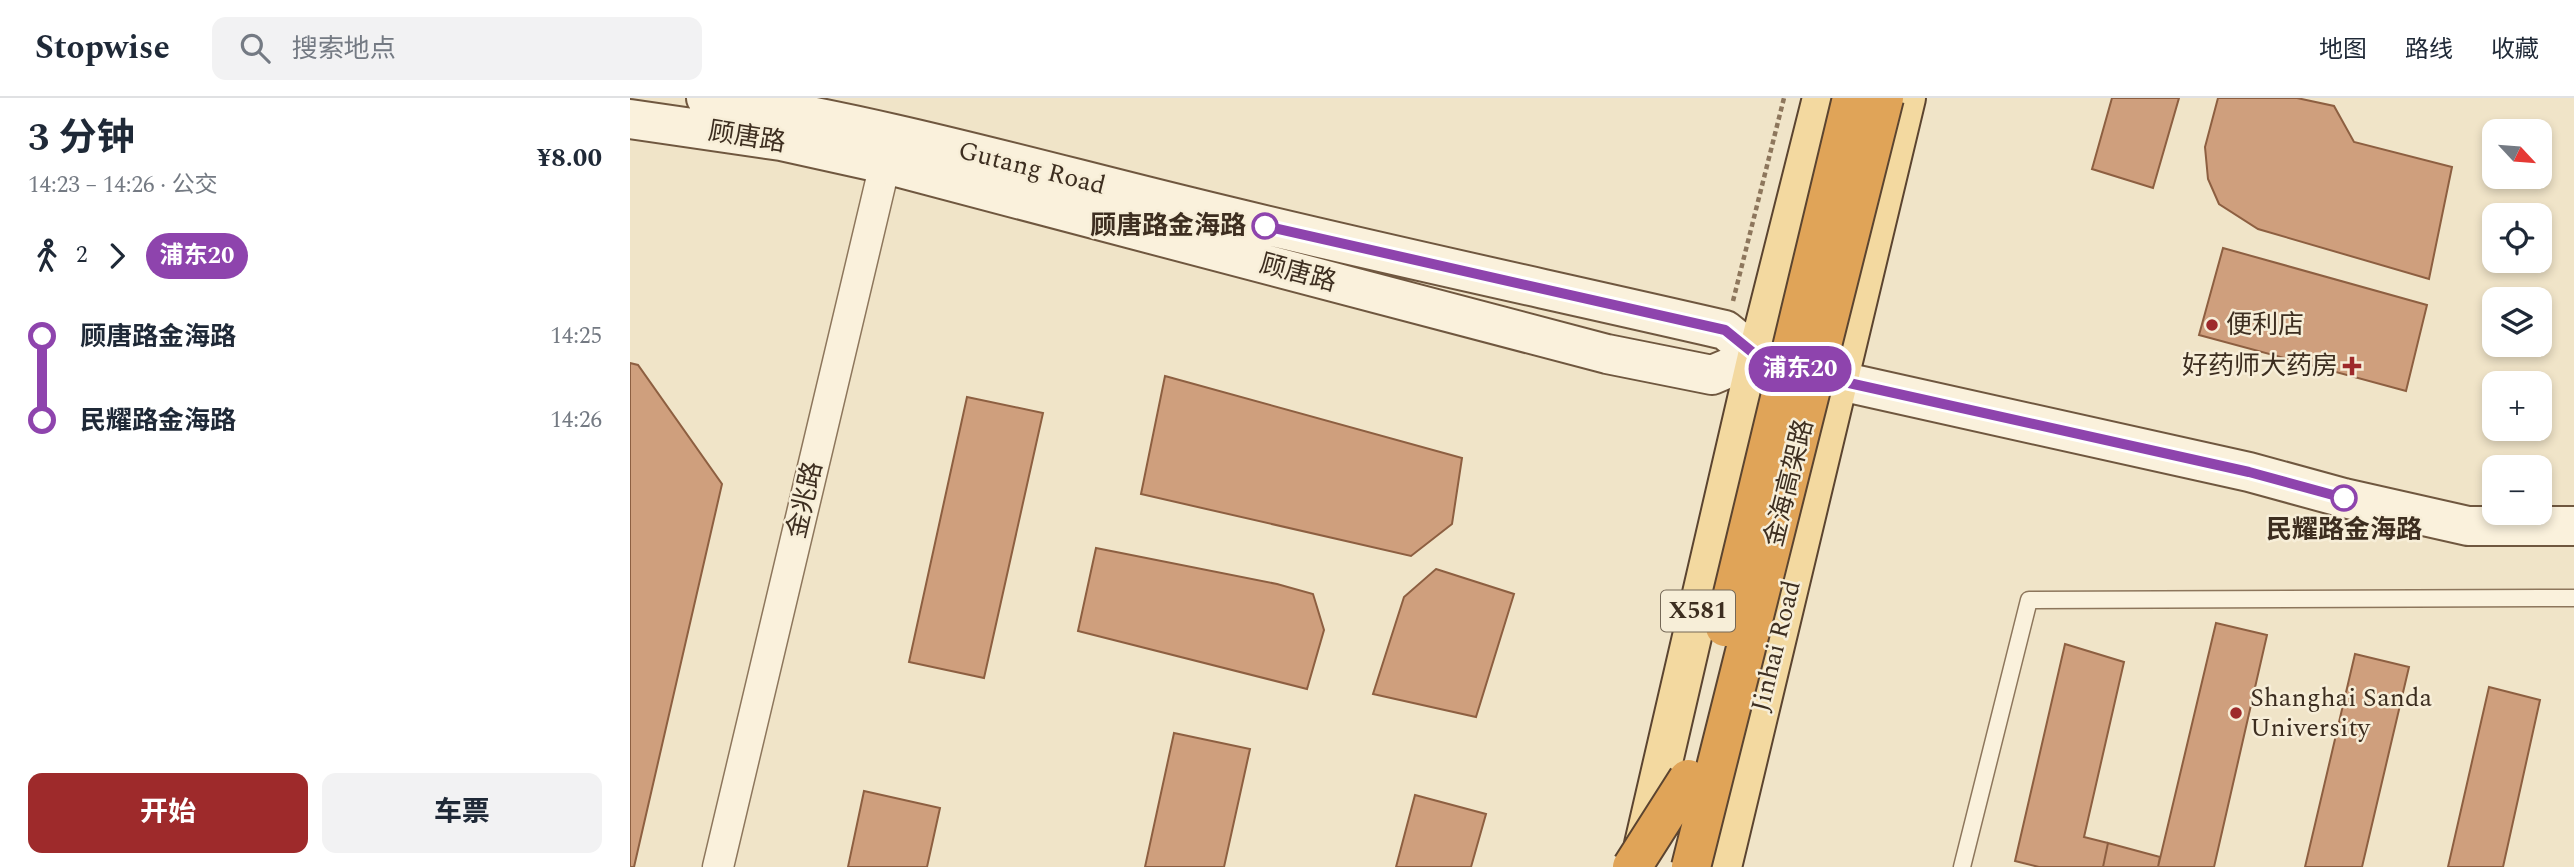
<!DOCTYPE html>
<html lang="zh">
<meta charset="utf-8">
<style>
body{margin:0;font-family:Spectral,"Noto Sans SC",serif;background:#f2f2f3;color:#1f2937;height:100vh;display:flex;flex-direction:column;font-size:26px;white-space:nowrap}
*{box-sizing:border-box;margin:0}
p{font-size:23px;color:#747a83}
.icon{flex:none;width:38px;height:38px;fill:none;stroke:currentColor;stroke-width:2;stroke-linecap:round;stroke-linejoin:round}
.map{position:relative;flex:1;overflow:hidden}
.side{display:flex;flex-direction:column;background:#fff;width:630px}
.side>*{flex:none}
.badge{padding:0 14px;border-radius:23px;font-size:24px;line-height:46px}
.needle{width:46px;rotate:116deg}
.controls{position:absolute;left:1852px;top:21px;display:grid;gap:14px}
.controls a{display:grid;place-items:center;width:70px;height:70px;border-radius:14px;background:#fff;box-shadow:0 4px 10px #0003;font-size:35px}
.map>.badge{position:absolute;translate:-50% -50%;box-shadow:0 0 0 4px #fff}
.legs{display:flex;align-items:center;gap:10px;height:77px;padding:0 28px;font-size:23px}
.legs p{margin-inline-start:auto}
.headline{display:flex;align-items:center;justify-content:space-between;height:119px;padding:0 28px}
h1{font-size:38px;font-weight:700;line-height:52px}
.button{display:flex;gap:14px;margin-top:auto;padding:14px 28px}
.button a{flex:1;height:80px;border-radius:14px;background:#9e2a2b;color:#fff;font-size:28px;font-weight:700;line-height:80px;text-align:center}
.button a+a{background:#f2f2f3;color:#1f2937}
ul{padding:0 28px;list-style:none}
li{display:flex;align-items:center;gap:24px;height:84px;font-size:26px}
li i{display:grid;place-items:center;width:10px;height:100%;margin:0 9px;background:currentColor}
li i::after{content:'';width:18px;height:18px;margin:-9px;border:5px solid;border-radius:50%;background:#fff}
li p{margin-inline-start:auto}
li:first-child i{background:linear-gradient(#0000 50%,currentColor 0)}
li:last-child i{background:linear-gradient(currentColor 50%,#0000 0)}
header{display:flex;align-items:center;gap:42px;box-sizing:border-box;height:98px;padding:0 35px;background:#fff;border-bottom:2px solid #e0e1e3}
header strong{font-size:33px}
nav{display:flex;gap:38px;margin-inline-start:auto;font-size:24px}
.search{width:490px;height:63px;background:#f2f2f3;display:flex;align-items:center;gap:18px;box-sizing:border-box;padding:0 24px;border-radius:14px;color:#747a83;font-size:26px}
main{display:flex;flex:1;min-height:0}
.map>svg:first-child{display:block}
.building{fill:#cf9f7d;stroke:#8d5f41;stroke-width:2}
.lines{fill:none;stroke-linecap:round;stroke-linejoin:round}
.lane-casing{stroke:#8d765c;stroke-width:19}
.street-casing{stroke:#8d765c;stroke-width:33}
.secondary-casing{stroke:#6f573f;stroke-width:42}
.primary-casing{stroke:#5b4430;stroke-width:42}
.path{stroke:#8d765c;stroke-width:4.5;stroke-dasharray:5 3.5;stroke-linecap:butt}
.lane{stroke:#faf1dc;stroke-width:16}
.street{stroke:#faf1dc;stroke-width:30}
.secondary{stroke:#faf1dc;stroke-width:38}
.primary{stroke:#f3d9a0;stroke-width:38}
.highway-bridge-casing{stroke:#5b4430;stroke-width:42;stroke-linecap:butt}
.highway-bridge{stroke:#e0a458;stroke-width:38}
.line-1-casing{stroke:#fff;stroke-width:16}
.line-1{stroke:#8e44ad;stroke-width:10}
.stop-1-dot{fill:#fff;stroke:#8e44ad;stroke-width:3.5}
.poi-dot{fill:#9e2a2b;stroke:#f7eed8;stroke-width:2.5}
.labels{text-anchor:middle;dominant-baseline:central;stroke-width:5;stroke-linejoin:round;paint-order:stroke}
.shield{fill:#f7eed8;stroke:#756857;stroke-width:2}
.shield-label{font-size:24px;font-weight:bold;fill:#3d2e20}
.street-label{font-size:26px;fill:#3d2e20;stroke:#f7eed8}
.stop-label{font-size:26px;font-weight:bold;fill:#3d2e20;stroke:#f7eed8;text-anchor:end}
.poi-label{font-size:26px;fill:#3d2e20;stroke:#f7eed8;text-anchor:start}
</style>
<header>
<strong>Stopwise</strong>
<div class="search"><svg class="icon" aria-label="search" viewBox="0 0 24 24"><circle cx="10" cy="10" r="6"/><path d="M15 15l6 6"/></svg>搜索地点</div>
<nav><a>地图</a><a>路线</a><a>收藏</a></nav>
</header>
<main>
<section class="side">
<div class="headline"><div><h1>3 分钟</h1><p>14:23 – 14:26 · 公交</p></div><b>¥8.00</b></div>
<div class="legs"><svg class="icon" aria-label="walk" viewBox="0 0 24 24"><circle cx="13" cy="4" r="2"/><path d="M13 8l-2 6 4 7M11 14l-3 7M7 12l3-4h3l4 4"/></svg>2<svg class="icon" aria-label="forward" viewBox="0 0 24 24"><path d="M9 5l7 7-7 7"/></svg><b class="badge" style="background:#8e44ad;color:#fff">浦东20</b></div>
<ul>
<li><i style="color:#8e44ad"></i><b>顾唐路金海路</b><p>14:25</p></li>
<li><i style="color:#8e44ad"></i><b>民耀路金海路</b><p>14:26</p></li>
</ul>
<div class="button"><a>开始</a><a>车票</a></div>
</section>
<div class="map">
<svg width="1944" height="769" viewBox="0 0 1944 769">
<rect width="100%" height="100%" fill="#f0e4c8"/>
<path class="building" d="M1482,0H1549L1523,90L1462,71Z
M1588,0H1667L1704,8L1724,44L1822,69L1799,181L1628,131L1589,106L1578,81L1575,49Z
M1593,150L1797,207L1776,293L1569,237Z
M0,265L8,267L92,386L4,769H0Z
M535,278L832,360L822,426L781,458L511,396Z
M337,299L413,315L354,580L279,564Z
M466,450L647,486L683,496L694,532L677,591L448,533Z
M806,471L884,496L846,619L743,596L774,499Z
M1586,525L1637,537L1584,769H1528Z
M1435,546L1494,564L1454,739L1478,745L1473,769H1409L1385,763Z
M1725,556L1779,569L1732,769H1675Z
M1859,589L1910,602L1873,769H1818Z
M544,635L620,651L594,769H515Z
M234,693L310,710L297,769H218Z
M785,697L856,716L841,769H766Z
M1478,745L1530,759L1528,769H1473Z"/>
<g class="lines">
<defs>
<path id="lane" d="M1332,769L1399,502L1944,500"/>
<path id="street" d="M88,769L255,66L258,46"/>
<path id="secondary" d="M76,0C240,24 400,70 560,109C738,153 917,191 1095,232L1127,258L1210,283L1619,374L1714,400L1838,428H1944
M0,21L151,43L255,66L977,256L1082,277L1127,258"/>
<path id="primary" d="M1014,746L1127,258L1192,0
M1092,769L1276,0"/>
</defs>
<use href="#lane" class="lane-casing"/>
<use href="#street" class="street-casing"/>
<use href="#secondary" class="secondary-casing"/>
<use href="#primary" class="primary-casing"/>
<path class="path" d="M1103,203L1154,0"/>
<use href="#lane" class="lane"/>
<use href="#street" class="street"/>
<use href="#secondary" class="secondary"/>
<use href="#primary" class="primary"/>
<defs>
<path id="highway-bridge" d="M1095,529L1222,0
M1002,769L1058,681
M1061,769L1254,0"/>
</defs>
<use href="#highway-bridge" class="highway-bridge-casing"/>
<use href="#highway-bridge" class="highway-bridge"/>
</g>
<g class="lines">
<defs>
<path id="line-1" d="M635,128L1095,232L1127,258L1210,283L1619,374L1714,400"/>
</defs>
<use href="#line-1" class="line-1-casing"/>
<use href="#line-1" class="line-1"/>
</g>
<g class="stop-1-dot">
<circle cx="635" cy="128" r="12"/>
<circle cx="1714" cy="400" r="12"/>
</g>
<g class="poi-dot">
<circle cx="1582" cy="227" r="7"/>
<path d="M1718.5 257.5h7v7h7v7h-7v7h-7v-7h-7v-7h7z"/>
<circle cx="1606" cy="615" r="7"/>
</g>
<g class="labels">
<rect class="shield" x="1031" y="492.5" width="74" height="41" rx="5"/>
<g class="shield-label">
<text x="1068" y="513">X581</text>
</g>
<g class="street-label">
<text transform="translate(117 39) rotate(9)">顾唐路</text>
<text transform="translate(402 70) rotate(14)">Gutang Road</text>
<text transform="translate(668 175) rotate(15)">顾唐路</text>
<text transform="translate(1159 385) rotate(-76)">金海高架路</text>
<text transform="translate(175 402) rotate(-77)">金兆路</text>
<text transform="translate(1146 548) rotate(-76)">Jinhai Road</text>
</g>
<g class="stop-label">
<text x="616" y="128">顾唐路金海路</text>
<text x="1714" y="432" text-anchor="middle">民耀路金海路</text>
</g>
<g class="poi-label">
<text x="1596" y="227">便利店</text>
<text x="1708" y="268" text-anchor="end">好药师大药房</text>
<text x="1620" y="600">Shanghai Sanda<tspan x="1620" dy="30">University</tspan></text>
</g>
</g>
</svg>
<div class="controls">
<a><svg class="needle" viewBox="-14 -14 28 28"><path d="M0-13l5 13h-10z" fill="#e53935"/><path d="M0 13l5-13h-10z" fill="#747a83"/></svg></a>
<a><svg class="icon" aria-label="locate" viewBox="0 0 24 24"><circle cx="12" cy="12" r="6"/><path d="M12 2v4M12 18v4M2 12h4M18 12h4"/></svg></a>
<a><svg class="icon" aria-label="layers" viewBox="0 0 24 24"><path d="M12 4l9 5-9 5-9-5zM3 14l9 5 9-5"/></svg></a>
<a>+</a>
<a>−</a>
</div>
<b class="badge" style="left:1170px;top:271px;background:#8e44ad;color:#fff">浦东20</b>
</div>
</main>
